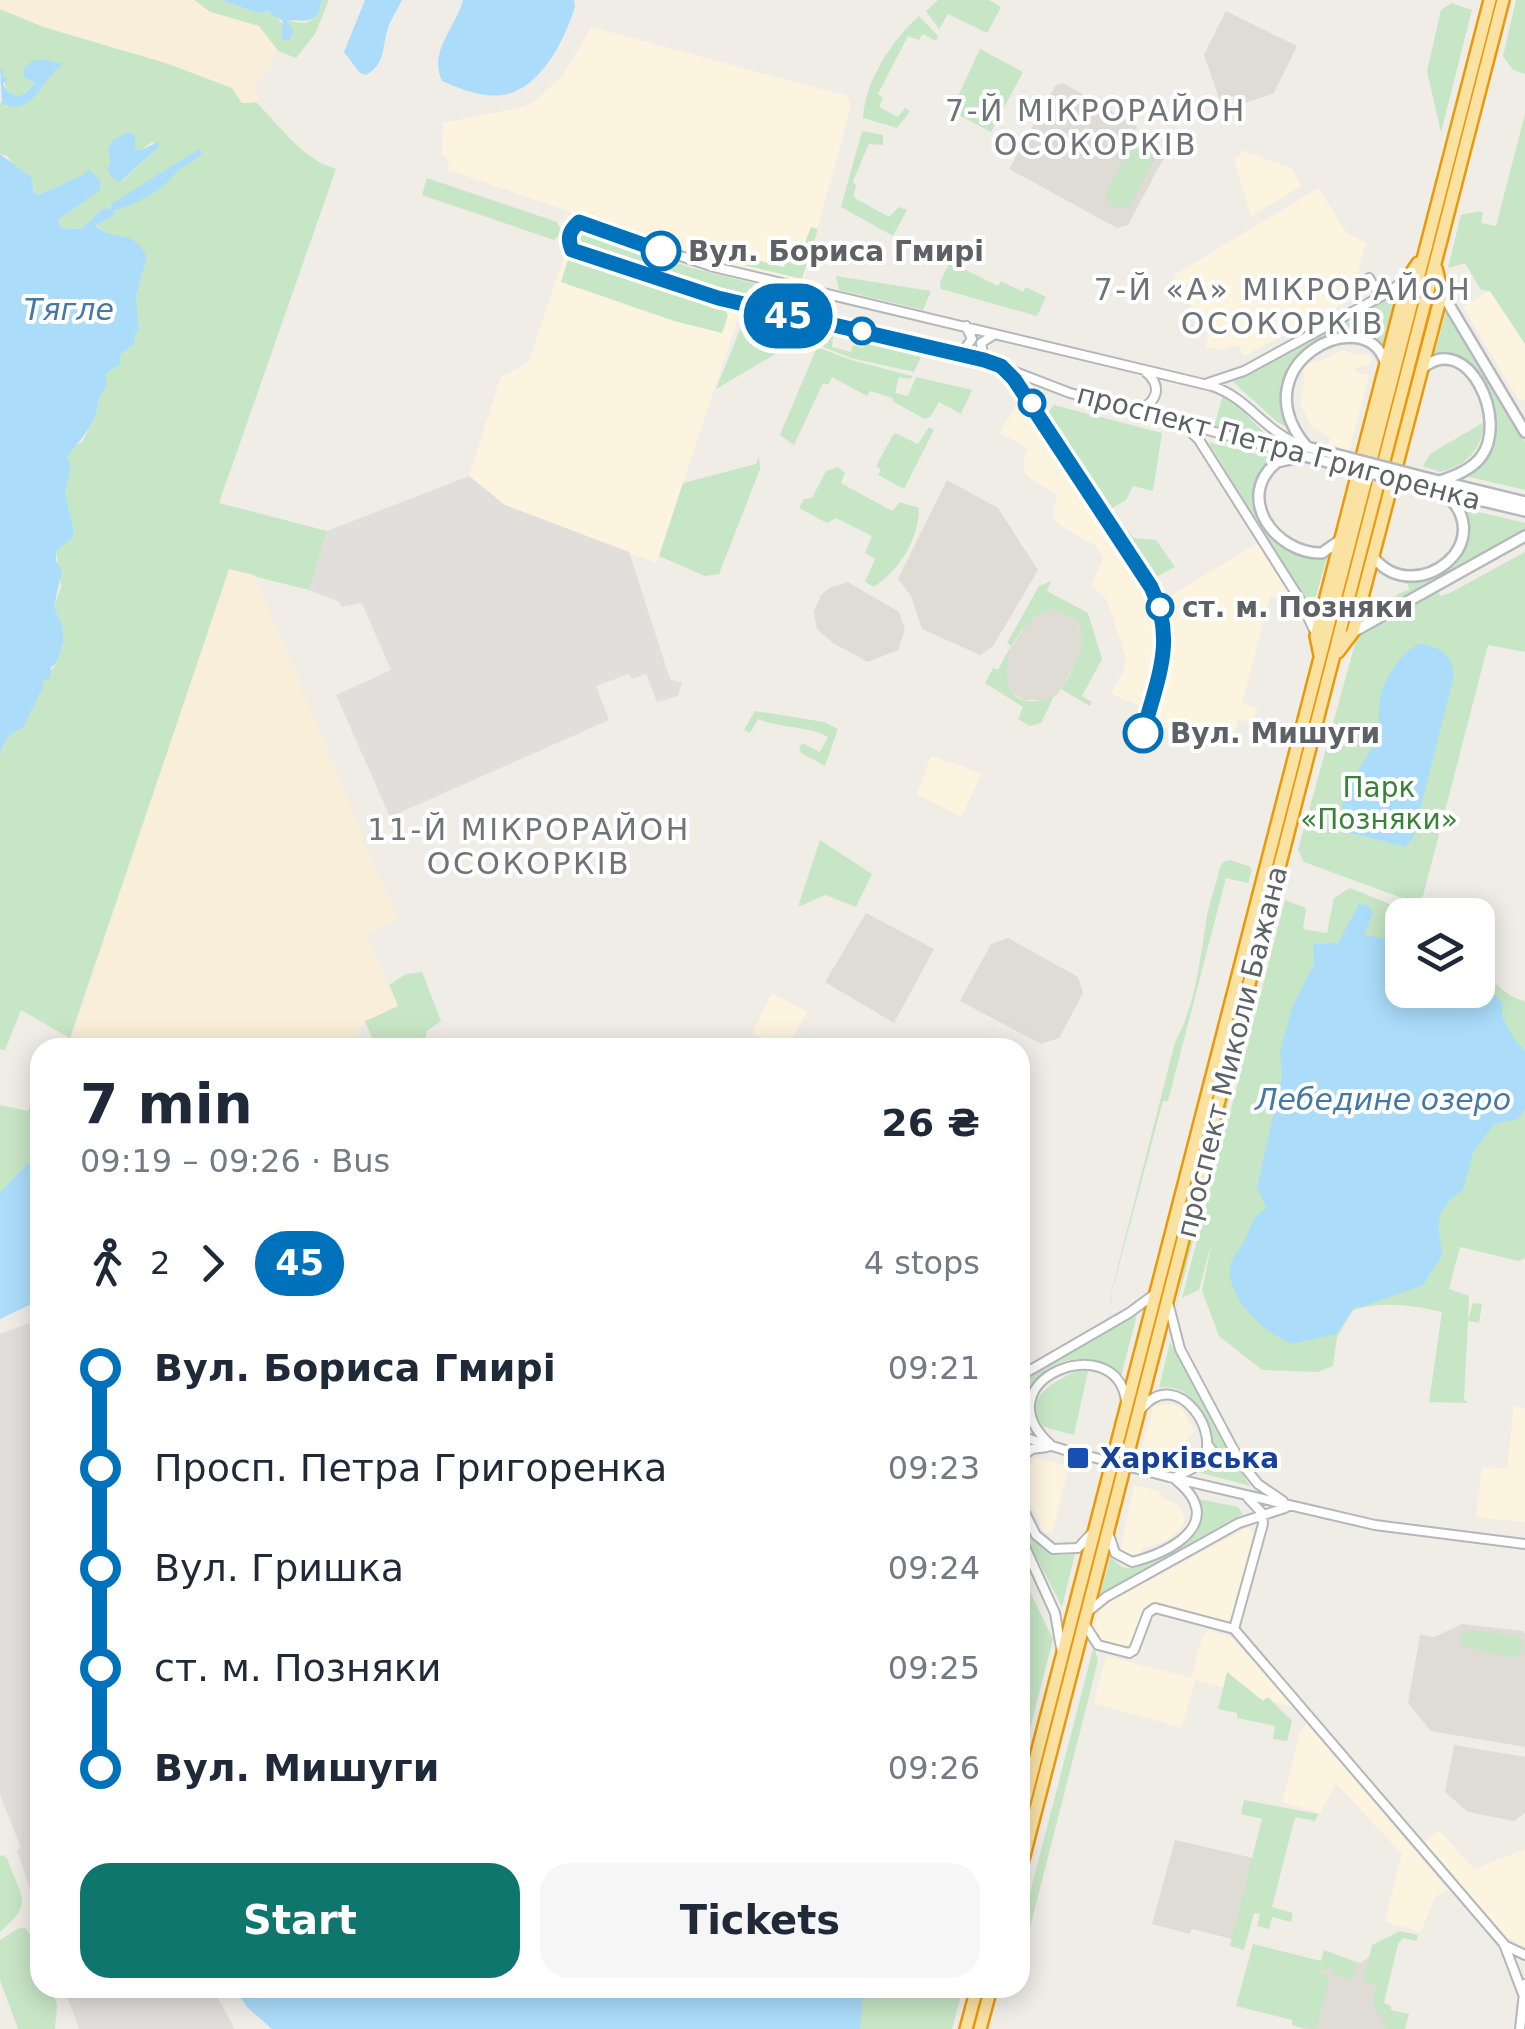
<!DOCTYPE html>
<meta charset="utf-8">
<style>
body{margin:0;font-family:"DejaVu Sans",sans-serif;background:#f6f6f7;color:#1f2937;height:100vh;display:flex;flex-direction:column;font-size:38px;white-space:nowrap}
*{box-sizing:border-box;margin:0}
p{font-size:32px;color:#747a83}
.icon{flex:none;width:55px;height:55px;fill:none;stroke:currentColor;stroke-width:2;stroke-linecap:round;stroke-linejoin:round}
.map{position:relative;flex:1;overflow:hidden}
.sheet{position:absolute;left:30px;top:1038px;width:1000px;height:960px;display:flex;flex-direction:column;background:#fff;border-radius:30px;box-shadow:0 5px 25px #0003}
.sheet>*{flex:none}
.badge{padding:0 20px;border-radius:32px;font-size:35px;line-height:65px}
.controls{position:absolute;left:1385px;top:898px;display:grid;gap:20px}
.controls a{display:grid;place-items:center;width:110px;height:110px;border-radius:20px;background:#fff;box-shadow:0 5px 25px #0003;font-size:50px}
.map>.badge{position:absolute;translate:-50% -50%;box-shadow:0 0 0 5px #fff}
.legs{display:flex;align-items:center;gap:15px;height:110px;padding:0 50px;font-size:32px}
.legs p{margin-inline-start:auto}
.head{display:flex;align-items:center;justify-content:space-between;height:170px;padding:0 50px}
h1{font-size:55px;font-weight:700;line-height:75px}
.action{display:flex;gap:20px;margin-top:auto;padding:20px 50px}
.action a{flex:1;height:115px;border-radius:30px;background:#0f766e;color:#fff;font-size:40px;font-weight:700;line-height:115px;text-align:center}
.action a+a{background:#f6f6f7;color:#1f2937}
ul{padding:0 50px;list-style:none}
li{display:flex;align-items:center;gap:35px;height:100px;font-size:38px}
li i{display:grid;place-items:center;width:15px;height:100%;margin:0 12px;background:currentColor}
li i::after{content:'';width:25px;height:25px;margin:-12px;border:8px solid;border-radius:50%;background:#fff}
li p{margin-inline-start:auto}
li:first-child i{background:linear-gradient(#0000 50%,currentColor 0)}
li:last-child i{background:linear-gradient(currentColor 50%,#0000 0)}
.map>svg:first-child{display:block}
.commercial{fill:#fcf4df}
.industrial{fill:#e1dfdb}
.education{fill:#dfdcd5}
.green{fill:#c7e6c5;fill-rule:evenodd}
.sand{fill:#f9efd8}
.water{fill:#abddfb}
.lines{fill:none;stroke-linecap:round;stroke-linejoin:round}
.tertiary-casing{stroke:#b4b7ba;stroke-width:12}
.secondary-casing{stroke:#b5b9bd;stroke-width:14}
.trunk-casing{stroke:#eb980b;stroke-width:16}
.tertiary{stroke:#fff;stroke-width:8}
.secondary{stroke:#fff;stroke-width:9}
.trunk{stroke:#fae2a2;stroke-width:11}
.tertiary-bridge-casing{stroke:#b4b7ba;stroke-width:12;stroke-linecap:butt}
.secondary-bridge-casing{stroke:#b5b9bd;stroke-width:14;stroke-linecap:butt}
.tertiary-bridge{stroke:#fff;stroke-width:8}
.secondary-bridge{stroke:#fff;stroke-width:9}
.line-1-casing{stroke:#fff;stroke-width:22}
.line-1{stroke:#0072bc;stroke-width:15}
.stop-1-dot{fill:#fff;stroke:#0072bc;stroke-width:5}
.transit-dot{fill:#1a4fb4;stroke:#fff;stroke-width:4}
.labels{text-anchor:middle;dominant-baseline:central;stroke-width:8;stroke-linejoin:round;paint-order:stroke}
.stop-label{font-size:28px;font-weight:bold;fill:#5e6266;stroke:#fff;text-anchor:start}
.street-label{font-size:28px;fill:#5e6266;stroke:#fff}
.park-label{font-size:28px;fill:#3a8239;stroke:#fff}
.transit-label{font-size:28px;font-weight:bold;fill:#164399;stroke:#fff;text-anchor:start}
.neighbourhood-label{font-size:30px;letter-spacing:2.5px;fill:#6f7478;stroke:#fff}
.water-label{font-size:30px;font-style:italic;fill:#4579a5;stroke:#fff}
</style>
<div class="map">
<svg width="1525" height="2029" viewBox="0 0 1525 2029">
<rect width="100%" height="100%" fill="#f0ede7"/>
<path class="commercial" d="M591,27L847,96L851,106L803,281L695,255L449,170L447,157L442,156L443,123L519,108L534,102L564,74Z
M1244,151L1291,168L1302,186L1251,216L1234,159Z
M1318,188L1347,233L1366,243L1349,300L1244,356L1238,345L1226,349L1206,348L1209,323L1201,321L1173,276Z
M565,254L740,312L656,563L505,505L469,476L501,377L529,362Z
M1490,291L1525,344V400L1518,399L1463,307Z
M1343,350L1360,356L1369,354L1371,358L1370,363L1354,369L1356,373L1369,375L1349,451L1328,445L1330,438L1311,426L1300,403L1305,375L1302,369L1314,360L1316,363Z
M1023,401L1148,591L1159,616L1161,654L1146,708L1111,694L1124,670L1126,657L1107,600L1091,585L1103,559L1095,545L1062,527L1055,520L1052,511L1058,495L1033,481L1024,471V457L1029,449L1000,433L1017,403Z
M1258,543L1287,589L1280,598L1270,596L1242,703L1257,708L1253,723L1238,719L1230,747L1156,725L1175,643L1174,625L1167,598Z
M931,756L982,773L961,817L917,794Z
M772,993L807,1012L788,1047H779L752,1033Z
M1172,1404L1182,1409L1194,1431L1173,1455L1142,1448L1154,1406Z
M1514,1406L1525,1409V1522L1476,1517L1482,1467L1507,1468Z
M1035,1457L1069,1466L1052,1534L1043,1532L1021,1480Z
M1134,1485L1159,1491L1162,1498L1177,1504L1185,1518L1181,1528L1168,1540L1142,1549L1141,1555L1120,1554Z
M1249,1527L1254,1536L1231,1618L1226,1622L1158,1602L1142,1615L1131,1647L1123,1650L1103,1645L1093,1634L1099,1609L1103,1605Z
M1208,1630L1231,1637L1295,1708L1195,1680L1182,1728L1094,1703L1106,1656L1191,1678L1203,1636Z
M1307,1724L1447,1889L1434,1899L1421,1932L1385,1922L1402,1854L1336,1783L1320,1813L1282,1802L1300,1732Z
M1439,1830L1474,1869L1525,1849V1947L1510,1938L1508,1940L1424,1842Z"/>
<path class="industrial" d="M469,476L505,505L629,552L670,679L682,683L678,696L657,702L646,674L632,679L629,674L596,686L609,720L390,817L336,695L391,670L362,603L341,607L339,602L309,590L327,531Z
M40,1319V1928L33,1915L37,1912L35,1904L17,1850L21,1848L0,1795V1334Z
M64,1988H212L235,2029H79Z"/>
<path class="education" d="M1226,11L1297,46L1274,93L1245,103L1232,96L1220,101L1204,55Z
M1063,83L1137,126L1135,130L1141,140L1167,152L1128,225L1117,228L1009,169L1055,86Z
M947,480L998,508L1038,570L993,646L980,655L922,629L911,596L898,579Z
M848,582L899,612L905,629L898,650L868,662L833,643L817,629L814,612L821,595L829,588Z
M1054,609L1077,621L1083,639L1082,651L1058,694L1046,700H1024L1013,694L1004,679L1006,658L1026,623L1039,612Z
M866,913L934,949L894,1023L825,982Z
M1008,938L1078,977L1083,993L1059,1038L1041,1044L960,1001L991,944Z
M1462,1624L1522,1631L1525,1634V1747L1431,1731L1408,1703L1420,1635L1434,1637Z
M1454,1745L1525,1757V1813L1514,1821L1468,1812L1445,1792Z
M1175,1840L1253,1858L1232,1939L1192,1929L1190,1934L1152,1924Z
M1380,1948L1385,1949L1372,2004L1386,2023L1384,2029H1305L1316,1973L1349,1960L1361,1963Z"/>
<path class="green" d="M194,0H221L258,13L270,11L294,36L287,21L306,23L318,15L322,0H329L315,34L296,58L278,51L259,26L210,12Z
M938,0H989L1001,7L987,33L948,14L939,29L926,11Z
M1516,0H1525V74L1513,70L1503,56Z
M1452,3L1472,10L1441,132L1427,71L1441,10Z
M0,9L44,27L166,63L233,88L242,103L256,102C280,126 302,159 336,169L219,503L327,531L309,590L229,570L70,1038L21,1010L5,1050L0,1049V755C4,740 8,734 23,728L43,681L56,664L64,641L62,625L54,606L61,587L56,551L74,530L65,493L66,458L74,446L82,442L94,420L105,375L119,364L120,355L134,344V335L139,329L136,296L147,257L95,226L114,215L110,209L101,210L81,229L61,228L58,220L71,210L84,175L38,195L7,156L0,154V102L8,107L41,85L54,71L51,62L43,59L23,70L24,76L35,83L24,94L16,96L7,91L0,68ZM129,132L134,149L141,150L152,142L158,148L121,182L107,170L123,137Z
M919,16L938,36L936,41L923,34L919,40L908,36L878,94L883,98L879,107L898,117L905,108L910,111L897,128L863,118C865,81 892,40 919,16Z
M980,49L1023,72L991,132L951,111Z
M1525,114V344L1490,291L1481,290L1465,263L1448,268L1461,215L1480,211L1483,213L1481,223L1496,226Z
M862,131L883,135V145L869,144L853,181L856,186L853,197L889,217L899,207L907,210L893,236L841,207Z
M1139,145L1151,151L1154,160L1129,207H1115L1106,199V194L1129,150Z
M427,178L557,222L562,233L554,240L422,195Z
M811,227L818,229L802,279L717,259L712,255V249L784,267L788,254L801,253Z
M585,231L692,268L792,293L798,297L795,309L690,283L580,246L576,241L577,235Z
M569,256L723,306L728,316L722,333L674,321L561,282Z
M952,258L965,265L964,269L998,286L1001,281L1023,292L1026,287L1046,297L1037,316L941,289L940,282Z
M836,276L931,291L923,310L839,290Z
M1396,294L1384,345C1333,304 1258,364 1288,428L1276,421L1233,382Z
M1446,311L1525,442V490L1466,476C1515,445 1498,350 1434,355Z
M741,327L788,339L784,349L716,389Z
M824,334L833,336L832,347L851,352L853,345L863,348L865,343L921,357L914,372L851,358L818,345Z
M817,347L851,360L912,376L911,379L899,377L895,393L908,396L916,377L972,390L961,414L939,402L930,417L925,419L892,401L893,398L870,391L867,396L832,377L828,385L823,383L794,445L780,435Z
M1223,395L1236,404L1273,442L1214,426Z
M1054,405L1162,433L1153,491L1133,486L1126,500L1109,510L1048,413Z
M1484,422C1482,450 1467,465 1440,472L1423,466L1430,454Z
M929,427L934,430L904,489L878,475L881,470L876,466L893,435L895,433L918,444Z
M1208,442L1272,458C1230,500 1274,563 1327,557L1312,610Z
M759,456L760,469L719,574L705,576L659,556L683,483L756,464Z
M838,467L845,473L841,483L892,511L900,502L919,508C918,541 900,569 874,587L865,582L875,559L865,553L872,536L836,518L827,523L799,508L804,499L812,498L826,471Z
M1466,509L1525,523V529L1359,622L1362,614L1375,608L1377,603C1390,605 1397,591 1409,590L1408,584L1402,583C1444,578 1479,555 1466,509Z
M1115,515L1134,538L1156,540L1175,567L1154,578L1113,517Z
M1525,552V652L1488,645L1423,896L1413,902L1304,862L1298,850L1355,644L1351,642L1376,624L1439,590L1440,596L1450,593Z
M1051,581L1047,591L1088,613L1102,659L1082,696L1092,702L1090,706L1061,689C1074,666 1089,647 1077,621L1054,609C997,622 984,726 1054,696L1041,723L1030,726L1018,719L1023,707L985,683L993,668L998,670L1011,646L1007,643L1039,586Z
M755,711L824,722L838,729L825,766L801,753L799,749L802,743L820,752L828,737C806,725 782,729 758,719L750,733L744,730Z
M820,840L872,874L856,907L825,895L798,907Z
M1230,860L1249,866L1252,870L1248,883L1226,878L1168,1101H1163L1111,1295L1112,1308L1110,1297L1175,1042C1194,1009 1199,966 1205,929C1207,909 1215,888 1220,868L1223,862Z
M1350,888L1395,906L1389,921L1402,928V990H1478V970C1496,980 1503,996 1525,1001V1258L1519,1261L1460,1247L1449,1289L1469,1296L1468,1320L1473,1303L1482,1304L1479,1323L1468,1321L1464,1399L1468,1403L1429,1402L1442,1312C1410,1305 1385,1301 1353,1310L1337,1337L1333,1366L1317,1372L1262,1370L1219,1336L1202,1291L1212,1241L1199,1290L1182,1298L1285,900L1306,908L1303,929L1327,933L1334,898Z
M1262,970L1175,1312L1188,1246L1255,985Z
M422,972L441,1021L427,1031L425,1039L433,1046L451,1047H376L365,1021L398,1006L389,985L406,974Z
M40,1078V1167L0,1264V1105L28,1111Z
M1137,1315L1121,1376C1083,1339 1020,1366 1025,1420L1020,1419V1382Z
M1170,1342L1229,1454L1250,1486L1198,1472L1212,1451C1212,1422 1192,1381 1159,1388Z
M1077,1371H1088L1074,1435L1044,1427C1019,1400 1054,1381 1077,1371Z
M1199,1499L1238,1507L1243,1514L1100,1594L1110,1557L1122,1567C1139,1573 1191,1547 1198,1530C1202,1521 1201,1509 1199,1499Z
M1020,1516C1034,1541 1043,1560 1075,1554L1062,1607L1020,1525Z
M1020,1571L1053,1639L1020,1768Z
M1471,1630L1514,1636L1521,1639L1524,1649L1512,1658L1462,1646L1460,1639L1464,1632Z
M1094,1645L1098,1661L1020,1967V1932Z
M1227,1672L1263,1701L1268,1697L1292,1721L1287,1741L1273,1739L1275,1726L1237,1718V1713L1218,1709Z
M1244,1800L1318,1814L1315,1821L1295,1817L1272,1907L1293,1913L1291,1922L1272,1917L1269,1929L1257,1926L1260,1914L1254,1913L1244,1950L1230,1946L1262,1819L1241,1814Z
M3,1855L7,1858C21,1898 35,1902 0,1932V1856Z
M19,1928H25C41,1944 40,1966 40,1988H51L57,2005L55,2029H18L0,1980V1940Z
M1400,1931L1418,1935L1416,1941L1403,1938L1398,1944L1384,2003L1391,2006V2010L1409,2014L1405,2029H1384L1385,2023L1372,2004L1376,1986L1363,1982L1372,1945Z
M1253,1944L1321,1961L1324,1950L1357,1962L1352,1980L1333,1975L1334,1966L1318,1973L1330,1976L1316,2029L1305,2026V2029L1292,2025V2020L1236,2006Z
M861,1988H963L952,2029H694Z"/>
<path class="sand" d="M0,0H194L210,12L259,26L278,51L254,88L259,96L256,102L242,103L232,88L166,63L44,27L0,9Z
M229,569L254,575L361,830C362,846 391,900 399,919L366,934L398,1006L365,1021L351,1047H300L290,1042L287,1048L69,1047Z"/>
<path class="water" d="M221,0H322L318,15C304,25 301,18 287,21L294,32L287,42L281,37L283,21L273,16L270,11L258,13Z
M365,0H402C397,10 390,21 387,31C382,50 385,64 366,75L360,73L344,52Z
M463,0H574L575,6C566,38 541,89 503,95C482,98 461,89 442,81C428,51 456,28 463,0Z
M43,59L63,64C41,80 33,117 2,104L0,68L3,70L2,76L7,79L3,84L7,91L16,96L24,94L35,83L24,77L23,70L32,61Z
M129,132L135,137V149L141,150L160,141L158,148L120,182L114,180L107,170L111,161L108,151L113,140Z
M199,149L202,153C195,162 183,165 176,173C159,193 138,203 113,211L114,215L95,226C116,243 132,227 147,257L136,296L139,329L135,335L134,344L120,355V364L105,375L107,386C97,396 99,405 95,417C88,434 76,443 67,458L71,464L65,493L74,530L72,538L56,551V561L62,571L54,606L62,625L64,641L56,664L51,667L50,678L43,681V687L23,728C8,734 4,740 0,755V154L31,177L33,190L38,195L83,175L88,169L100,180V190L58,220L61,228L81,229L101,210L111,208V204Z
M1420,644C1440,646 1452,655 1454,675L1413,838L1405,847L1344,831C1333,795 1364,768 1376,738C1381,724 1377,706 1382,691C1388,674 1403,650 1420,644Z
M1359,904L1367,905L1373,912L1364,935L1402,942V990H1478V979L1502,1002V1016L1514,1039L1525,1051V1109L1518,1119L1494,1124L1473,1153L1463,1190C1435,1209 1435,1224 1443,1254L1423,1285L1362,1307H1355L1336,1334L1293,1344C1266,1336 1219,1292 1232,1260C1235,1253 1242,1247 1245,1240C1253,1222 1250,1219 1267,1208L1257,1188L1282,1076L1280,1052L1293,1005L1314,964L1313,944L1338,943Z
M40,1159V1300L0,1319V1193L27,1164Z
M234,1988H864L860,2029H272L247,2007Z"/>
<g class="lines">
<defs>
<path id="tertiary" d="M1369,278L1374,287L1389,292
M808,291L812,320
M961,354L972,339L966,326
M984,360L981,343L995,334
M1208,383L1244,371L1389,292L1407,278
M1135,411C1156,404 1164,388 1146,372
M1186,427L1199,440L1299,598L1316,634
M1304,456L1070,393L984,360L691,290L572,250L569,236L579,223L714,267L1212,386C1251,399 1264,434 1307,447
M1169,1306L1180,1349L1239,1460L1258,1484L1283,1501
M1020,1376L1129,1313L1152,1296
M1142,1408C1178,1365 1224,1436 1201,1462C1195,1469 1182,1473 1174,1478
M1020,1436L1065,1450
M1208,1445L1220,1461L1232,1458L1234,1450
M1052,1446C977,1381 1116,1326 1126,1401
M1020,1458L1032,1449L1047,1447
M1169,1477L1375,1525L1525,1544
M1020,1503L1036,1535L1053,1549L1078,1548L1091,1534
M1109,1535L1115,1553L1132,1562C1174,1552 1226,1521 1177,1481
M1020,1536L1055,1613L1061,1648
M1090,1610L1106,1597L1239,1523L1285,1508
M1085,1625L1098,1645L1129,1653L1134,1650L1148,1613L1155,1608L1234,1629L1504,1944L1523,1994
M1234,1629L1263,1524L1262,1513L1248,1498
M1504,1945L1525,1955
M1520,2029L1525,1984"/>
<path id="secondary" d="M1442,293L1525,432
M1424,367C1468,332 1509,420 1481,457C1471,470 1454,476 1440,481
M1323,451L1307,447C1237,364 1366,300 1385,362
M1320,460L1304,456L1277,462C1234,497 1275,554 1322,553L1339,541
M1427,478L1525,502
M1424,487L1525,511
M1374,558C1416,609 1504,541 1442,491
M1353,632L1525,536"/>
<path id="trunk" d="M1338,652L1353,632L1442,292L1436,268
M1320,655L1316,636L1408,278L1418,263
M1020,1819L1490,0
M1020,1871L1503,0
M966,2029L977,1988
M980,2029L991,1988"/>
</defs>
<use href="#tertiary" class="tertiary-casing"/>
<use href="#secondary" class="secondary-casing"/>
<use href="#trunk" class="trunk-casing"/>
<use href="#tertiary" class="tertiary"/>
<use href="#secondary" class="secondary"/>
<use href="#trunk" class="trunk"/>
<defs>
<path id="tertiary-bridge" d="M1065,1450L1169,1477"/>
<path id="secondary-bridge" d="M1323,451L1427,478
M1320,460L1424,487"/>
</defs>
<use href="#tertiary-bridge" class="tertiary-bridge-casing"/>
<use href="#secondary-bridge" class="secondary-bridge-casing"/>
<use href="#tertiary-bridge" class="tertiary-bridge"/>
<use href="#secondary-bridge" class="secondary-bridge"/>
</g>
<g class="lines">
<defs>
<path id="line-1" d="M661,251L579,222C569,231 567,238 572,250L718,298L984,360L1001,366L1014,379L1151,587C1177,640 1157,679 1143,733"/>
</defs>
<use href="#line-1" class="line-1-casing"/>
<use href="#line-1" class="line-1"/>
</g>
<g class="stop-1-dot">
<circle cx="661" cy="251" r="18"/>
<circle cx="862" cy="331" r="12"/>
<circle cx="1032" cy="403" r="12"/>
<circle cx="1160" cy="607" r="12"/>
<circle cx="1143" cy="733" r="18"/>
</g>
<rect class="transit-dot" x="1066" y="1446" width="24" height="24" rx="5"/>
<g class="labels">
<g class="stop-label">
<text x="688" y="251">Вул. Бориса Гмирі</text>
<text x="1182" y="607">ст. м. Позняки</text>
<text x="1170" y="733">Вул. Мишуги</text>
</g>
<g class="street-label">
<text transform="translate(1279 447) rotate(15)">проспект Петра Григоренка</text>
<text transform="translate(1232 1052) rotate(-76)">проспект Миколи Бажана</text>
</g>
<g class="park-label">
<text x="1379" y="787">Парк<tspan x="1379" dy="32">«Позняки»</tspan></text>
</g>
<g class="transit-label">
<text x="1100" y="1458">Харківська</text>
</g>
<g class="neighbourhood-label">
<text x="1096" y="110">7-Й МІКРОРАЙОН<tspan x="1096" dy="34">ОСОКОРКІВ</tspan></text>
<text x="1283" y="289">7-Й «А» МІКРОРАЙОН<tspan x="1283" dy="34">ОСОКОРКІВ</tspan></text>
<text x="529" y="829">11-Й МІКРОРАЙОН<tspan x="529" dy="34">ОСОКОРКІВ</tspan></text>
</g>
<g class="water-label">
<text x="69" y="309">Тягле</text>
<text x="1383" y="1099">Лебедине озеро</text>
</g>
</g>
</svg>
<div class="controls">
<a><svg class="icon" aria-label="layers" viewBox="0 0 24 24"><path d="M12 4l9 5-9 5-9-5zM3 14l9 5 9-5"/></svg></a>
</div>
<b class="badge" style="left:788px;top:316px;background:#0072bc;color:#fff">45</b>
<section class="sheet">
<div class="head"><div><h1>7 min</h1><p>09:19 – 09:26 · Bus</p></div><b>26 ₴</b></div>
<div class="legs"><svg class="icon" aria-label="walk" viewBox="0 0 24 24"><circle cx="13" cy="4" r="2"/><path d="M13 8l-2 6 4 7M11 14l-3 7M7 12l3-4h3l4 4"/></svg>2<svg class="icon" aria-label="forward" viewBox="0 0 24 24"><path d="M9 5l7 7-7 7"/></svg><b class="badge" style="background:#0072bc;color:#fff">45</b><p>4 stops</p></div>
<ul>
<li><i style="color:#0072bc"></i><b>Вул. Бориса Гмирі</b><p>09:21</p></li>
<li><i style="color:#0072bc"></i><span>Просп. Петра Григоренка</span><p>09:23</p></li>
<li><i style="color:#0072bc"></i><span>Вул. Гришка</span><p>09:24</p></li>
<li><i style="color:#0072bc"></i><span>ст. м. Позняки</span><p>09:25</p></li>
<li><i style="color:#0072bc"></i><b>Вул. Мишуги</b><p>09:26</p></li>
</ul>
<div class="action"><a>Start</a><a>Tickets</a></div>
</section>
</div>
